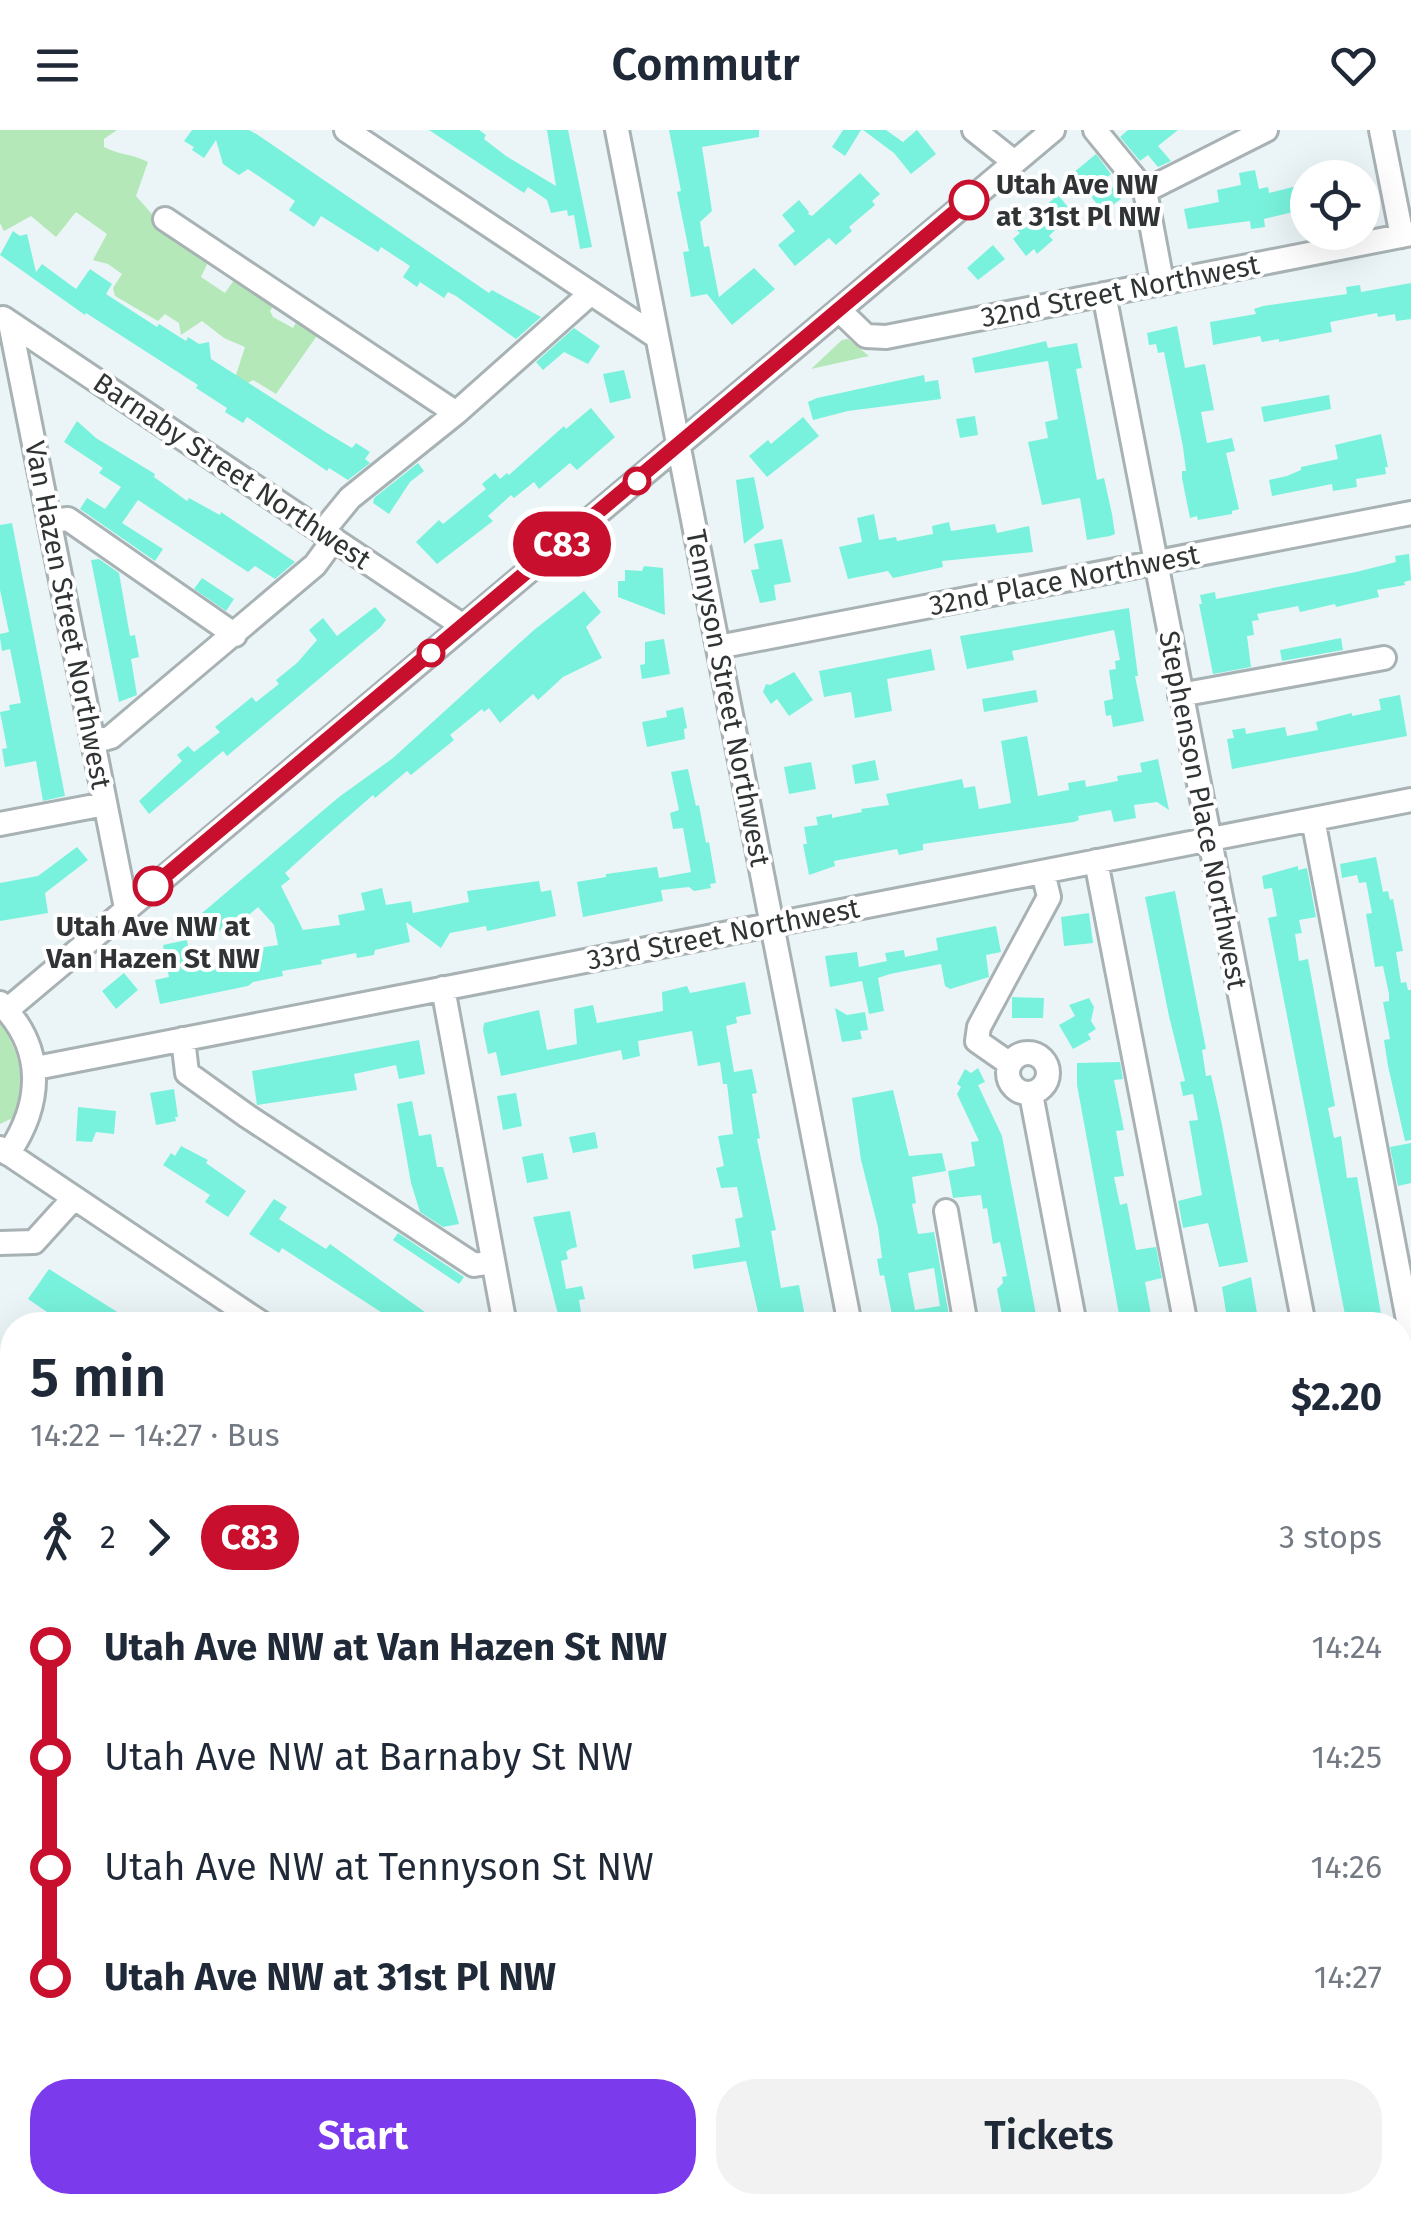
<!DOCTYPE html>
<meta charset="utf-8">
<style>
body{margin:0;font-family:"Fira Sans",sans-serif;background:#f2f2f3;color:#1f2937;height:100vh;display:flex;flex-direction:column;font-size:38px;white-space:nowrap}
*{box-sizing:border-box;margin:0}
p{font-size:32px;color:#747a83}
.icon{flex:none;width:55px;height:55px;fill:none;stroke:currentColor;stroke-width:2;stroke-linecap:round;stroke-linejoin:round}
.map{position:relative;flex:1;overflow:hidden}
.panel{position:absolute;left:0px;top:1182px;width:1412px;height:902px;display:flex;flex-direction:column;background:#fff;border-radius:40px 40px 0 0;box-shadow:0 10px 40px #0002}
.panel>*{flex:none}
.badge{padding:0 20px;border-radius:32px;font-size:35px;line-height:65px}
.fabs{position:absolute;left:1290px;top:30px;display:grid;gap:20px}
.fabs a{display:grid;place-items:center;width:90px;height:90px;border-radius:50%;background:#fff;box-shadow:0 10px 40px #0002;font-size:50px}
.map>.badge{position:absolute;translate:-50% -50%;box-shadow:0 0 0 5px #fff}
.legs{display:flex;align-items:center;gap:15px;height:110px;padding:0 30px;font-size:32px}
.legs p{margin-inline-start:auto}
.head{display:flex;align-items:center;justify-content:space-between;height:170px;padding:0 30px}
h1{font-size:55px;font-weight:600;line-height:75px}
.button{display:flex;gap:20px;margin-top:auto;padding:20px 30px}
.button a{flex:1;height:115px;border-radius:40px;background:#7c3aed;color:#fff;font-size:40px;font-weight:600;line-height:115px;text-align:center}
.button a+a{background:#f2f2f3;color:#1f2937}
ul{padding:0 30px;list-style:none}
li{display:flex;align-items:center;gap:35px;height:110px;font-size:38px}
li i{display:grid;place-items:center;width:15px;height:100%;margin:0 12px;background:currentColor}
li i::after{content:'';width:25px;height:25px;margin:-12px;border:8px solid;border-radius:50%;background:#fff}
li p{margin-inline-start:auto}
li:first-child i{background:linear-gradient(#0000 50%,currentColor 0)}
li:last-child i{background:linear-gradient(currentColor 50%,#0000 0)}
header{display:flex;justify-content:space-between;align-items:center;height:130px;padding:0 30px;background:#fff;font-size:45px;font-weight:600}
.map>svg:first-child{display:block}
.green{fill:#b4e8b8}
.building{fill:#78f2dc;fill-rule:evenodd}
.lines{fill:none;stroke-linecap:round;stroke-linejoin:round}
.minor-casing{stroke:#a8b2b4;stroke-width:28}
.minor{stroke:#fff;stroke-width:22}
.line-1-casing{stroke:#fff;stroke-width:22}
.line-1{stroke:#c8102e;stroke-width:15}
.stop-1-dot{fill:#fff;stroke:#c8102e;stroke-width:5}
.labels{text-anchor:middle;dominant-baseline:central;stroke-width:8;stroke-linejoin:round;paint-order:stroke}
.stop-label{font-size:28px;font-weight:bold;fill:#303435;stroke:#fff;text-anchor:start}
.street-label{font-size:28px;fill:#303435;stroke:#fff}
</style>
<header><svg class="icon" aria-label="menu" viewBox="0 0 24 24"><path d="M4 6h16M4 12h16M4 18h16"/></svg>Commutr<svg class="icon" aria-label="heart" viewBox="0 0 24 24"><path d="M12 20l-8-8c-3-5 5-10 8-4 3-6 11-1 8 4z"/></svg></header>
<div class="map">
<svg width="1411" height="2083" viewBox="0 0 1411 2083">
<rect width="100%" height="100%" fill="#ebf5f7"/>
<path class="green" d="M0,0H117L104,9V17C118,25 134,24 148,32L136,66L166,100L210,128L201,147L225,163L236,147L276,172L270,181L273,187L293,198L299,187L321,200L276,264L253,250L240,257L234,251L245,217L224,208L202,191L181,205L179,193L165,184L158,191L115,166L113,158L122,144L108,134L93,130L107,104L76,82L56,107L31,86L4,101L0,93Z
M848,209L869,226L811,239L842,210Z
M0,892C20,923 26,949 19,985L0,994Z"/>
<path class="building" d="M192,0H249L258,5L489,163L492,160L541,187L516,209L456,166L448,162L444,168L420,152L417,157L403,147L410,136L381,117L378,122L321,86L314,97L289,80L295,71L248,39L239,45L223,34L216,10L204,28L192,20L194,17L184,11Z
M429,0H479L486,5L484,9L506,26L556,56L547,0H568L592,117L580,119L574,85L568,86L567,80L551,83L547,70L528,57L524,63Z
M669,0H759V7L702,17L712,81L700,92L704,117L709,116L719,167L754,138L775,159L732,195L707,164L691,167L683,122L689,121L677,62L681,61Z
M843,0H861L845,26L832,17Z
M863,0H886L903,12L917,0L936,24L911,44L894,23Z
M1128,0H1178L1158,16L1171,31L1158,37L1148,25L1140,31L1120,7Z
M1096,24L1111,44L1106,48L1121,69L1103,82L1073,43Z
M1255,40L1259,59L1268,57L1269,63L1301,55L1306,79L1264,89L1265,97L1251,99L1250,91L1188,99L1184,79L1219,72L1217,60L1241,55L1239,43Z
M860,43L880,64L872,71L875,75L849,97L852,101L836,115L829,108L795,136L778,115L795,101L782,85L799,70L809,82L808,84L812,86Z
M1058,65L1073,83L1049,106L1053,110L1037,124L1034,119L1026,126L1013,109L1020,103L1017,100Z
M13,101L20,106L27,104L36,142L42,134L76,159L90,139L112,154L106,164L157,197L159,194L186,211L188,207L199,214L209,212L211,229L327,303L352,318L356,313L370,322L365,329L370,333L348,350L329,338L327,341L247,287L243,293L225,282L227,278L196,258L198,255L86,183L85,185L0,125Z
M993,115L1005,129L978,150L967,138Z
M1411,153V189L1396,191L1395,184L1378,187L1377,183L1330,192L1332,202L1279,212V209L1262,212L1260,206L1213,215L1210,192L1256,184L1254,179L1263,176L1347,164L1346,157L1360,155L1361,162Z
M1177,196L1185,238L1205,234L1214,280L1201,282L1207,313L1232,308L1235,321L1226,323L1239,379L1232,381V384L1198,390L1197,386L1190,388L1182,348V341H1186L1183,317L1164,222L1158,223L1156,214L1149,215L1147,203Z
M574,198L600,216L588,234L564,222L543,240L536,232Z
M1046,211L1048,218L1077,213L1082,238L1076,239L1097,350L1104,348L1112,384L1115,404L1110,406L1087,410L1080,368L1042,375L1028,312L1048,308L1045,292L1058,289L1048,231L975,243L972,228Z
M624,240L631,268L610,273L603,244Z
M924,245L925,252L938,250L941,269L848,281L813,290L808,272L817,268Z
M1329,265L1331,279L1264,292L1261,277Z
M591,278L615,307L577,340L570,333L539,359L534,352L514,368L511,365L488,386L493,391L437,434L416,412L439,390L443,394L486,359L482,354L495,343L500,349L507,343L509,345L564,296L566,299Z
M975,286L978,305L960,308L956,289Z
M803,287L819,306L767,347L749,326L768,310L771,314Z
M77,291L96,308L155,344L154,347L187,371L189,368L220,385L221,382L295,432L275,449L255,436L248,442L138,370L122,393L163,419L155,431L80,379L87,368L105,379L121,357L99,343L103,338L64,312Z
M1381,304L1388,337H1385L1386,344L1356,349L1357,357L1333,361L1332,354L1272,366L1269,350L1287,346L1301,340V337L1338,329L1335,315Z
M418,333L424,341L410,352L389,384L373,373L374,368Z
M754,347L764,398L744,414L736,350Z
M874,384L879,410L896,407L897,411L933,404L932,396L949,392L951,401L995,394L997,403L1029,396L1033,422L942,431L943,437L893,448L888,441L848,449L839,417L862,412L857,388Z
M12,393L65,666L43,671L36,631L5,637L2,619L7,618L0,582L10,580L9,575L21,573L10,519L2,521L0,508V504L9,502L0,460V395Z
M782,409L791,452L774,455L776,470L760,473L751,440L759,439L754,414Z
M1409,424L1411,450L1404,452L1405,455L1377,460L1379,467L1336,477L1335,474L1300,482L1298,476L1257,484L1259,490L1252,491L1254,505L1247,506L1251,537L1213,544L1199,474H1202L1200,465L1215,462L1216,469L1356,442L1396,432L1395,426Z
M99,429L119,443L130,506L135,505L139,527L131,529L137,565L119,572L91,430Z
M644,436L663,438L665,485L618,467V451H625V440L642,441Z
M202,448L234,469L226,481L194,459Z
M584,461L601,482L586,497L602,528L563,547L538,570L533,564L500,593L489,578L484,582L482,579L450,605L454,610L411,645L407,641L375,668L373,665L327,705L285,743L290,749L281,756L303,800L340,795L338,785L365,780L361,763L382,758L386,775L411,771L413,783L469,772L467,761L539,751L541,762L551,760L556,786L487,801L486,796L450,803L441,818L406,792L410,812L375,820L374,825L357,828L356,823L321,830L322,834L282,841L283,846L253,852L248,856L160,874L155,850L169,847L163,815L187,810L192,836L206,833V838L259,828L258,818L278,815L274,795L258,777L243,790L239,785L211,808L195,789L339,667L393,628L534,500Z
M375,477L386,490L381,497L227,626L223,621L149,684L139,671L182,631L177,625L188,616L194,622L220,602L215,597L252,567L256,572L279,554L276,550L297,533L317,510L309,500L323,488L337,506Z
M1129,478L1138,546H1135L1144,591L1113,597L1111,585L1106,586L1104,571L1113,569L1109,540L1116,539L1115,531L1120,530L1114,500L1012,521L1014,530L967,539L960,506Z
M1341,508L1343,520L1282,531L1280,520Z
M664,509L670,544L642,549L640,535L645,534V512Z
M931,519L935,540L887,549L892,581L855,588L851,562L824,567L819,541Z
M794,542L813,570L789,586L777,569L771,574L763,562L766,554L770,555Z
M1036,560L1038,572L984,582L982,569Z
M1400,565L1407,606L1232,639L1227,609L1234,608L1232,600L1245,598L1246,604L1285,597L1287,606L1318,600L1316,592L1352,583V586L1381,580L1379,569Z
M683,577L687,598L684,599L685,609L647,617L642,592L667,587L666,581Z
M1027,606L1038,666L1069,660L1068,653L1085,650L1086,657L1118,651L1117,646L1142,642L1140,633L1158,629L1169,680L1157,672L1134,675L1136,688L1114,692L1111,680L1078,686L1079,690L1074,692L923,714V720L899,725L897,719L834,731L835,736L809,745L803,714H807L804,697L818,695L816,687L832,684V688L862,682L861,679L889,675L886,664L962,649L964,658L975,656L979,679L1011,673L1001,611Z
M875,630L879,650L855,654L852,635Z
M811,632L816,659L789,664L784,637Z
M688,639L696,676L699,675L706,713L709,712L716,753L710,754L711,758L694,761L689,757L661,760L663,771L583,787L577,752L606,747V744L657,737L659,748L691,742L683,698L673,699L670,683L679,680L671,642Z
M77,717L88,730L45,763L48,783L0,791V753L38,746Z
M1376,727L1383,762L1388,761L1390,770L1393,769L1403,821L1396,822L1401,853L1406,852L1408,860H1411V1010L1405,1011L1388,936L1384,910L1390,909L1383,872L1389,871V864L1383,836L1375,837L1366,784L1372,783L1366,752L1359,753L1357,745L1342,748L1340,734Z
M1298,736V740L1307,738L1316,787L1299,790L1302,803L1295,804L1299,831L1308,829L1335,976L1328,978L1334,1008L1341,1006L1347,1048L1357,1047L1383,1195H1347L1268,788L1277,786L1272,758L1264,759L1262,746Z
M1175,761L1206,919L1202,920L1206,946L1211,945L1221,990L1248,1132L1219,1137L1208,1093L1183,1098L1178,1071L1202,1065L1189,991L1198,990L1193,964L1183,966L1180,952L1185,951L1169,886L1145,767Z
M1089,783L1093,813L1064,816L1061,787Z
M996,796L1001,822L986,825L989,847L950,859L945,856L941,834L890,844L878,848L884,881L869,884L862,851L830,857L825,826L857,822L859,837L887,831L885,823L904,820L905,827L938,820L936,808Z
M124,843L138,860L116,879L102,861Z
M745,852L751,884L736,887L737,893L726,896L734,942L752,939L757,963L752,964L760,1008L757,1009L776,1100L771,1101L781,1158L799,1155L806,1192L789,1195H761L746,1131L694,1139L692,1125L740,1117L735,1089L743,1087L737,1057L721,1058L716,1038L724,1036L718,1006L733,1004L727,954H723L720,932L698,936L692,901L638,911L640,926L623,930L621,920L501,946L496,922L488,924L483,900L484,893L539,880L547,920L577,914L574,879L593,875L597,893L663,881L662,862L687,856L690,863Z
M1012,867L1044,868L1043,888H1012Z
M1089,868L1094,877L1091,891L1096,899L1088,904L1091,909L1073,919L1059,895L1075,886L1069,875Z
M835,878L847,885L865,882L868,900L860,901L862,909L842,912Z
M419,910L425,944L399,949L396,935L354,944L357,960L257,975L252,941Z
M1120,932L1123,949L1114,950L1124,1000L1116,1001L1124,1046L1114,1047L1120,1075L1127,1073L1136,1120L1156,1117L1162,1148L1145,1152L1153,1195H1121L1077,955V933Z
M978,938L985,952L978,955L1002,1006L1038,1195H1004L997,1159L1003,1153L1002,1147L1007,1146L1000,1112L993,1114L987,1078L983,1079L981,1065L953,1068L948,1041L975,1036L971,1012L979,1011L957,964L961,957L957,954L965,939L971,943Z
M174,959L178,987H175L176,991L156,995L150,963Z
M893,960L909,1026L942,1023L946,1041L912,1047L916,1073L912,1074L918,1104L934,1102L950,1191L894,1195L884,1145L880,1146L877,1129L882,1128L878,1097L861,1030L852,968ZM934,1138L940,1176L915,1180L908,1143Z
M516,963L522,996L503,1000L497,966Z
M412,971L419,1006L431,1004L437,1037H443L459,1094L443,1097L420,1082L411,1053L397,974Z
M78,977L116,981L114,1004L96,1002L92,1012L76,1011Z
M595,1002L598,1018L573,1023L569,1007Z
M1411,1013V1053L1398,1056L1390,1017Z
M181,1016L208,1030L206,1033L246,1061L228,1087L205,1072L210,1065L163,1035L171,1023L175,1026Z
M543,1023L548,1049L527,1053L522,1027Z
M274,1069L287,1077L279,1089L326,1119L330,1114L443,1195H401L282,1118L279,1123L249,1104Z
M570,1081L577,1117L570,1119L566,1122L568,1129L561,1131L566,1159L582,1156L585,1169L579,1170L582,1188L560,1192L533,1087Z
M398,1103L464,1147L459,1154L393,1110Z
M49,1139L122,1185L115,1195H66L28,1169Z
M1251,1147L1259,1195H1228L1222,1157Z"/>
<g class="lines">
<defs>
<path id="minor" d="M346,0L657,207
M617,0L850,1195
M974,0L1014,32
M1095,0L1145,61L1162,152
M1381,0L1402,106
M1145,61L1266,0
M165,89L456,283
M1104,164L1304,1195
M839,180L866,206L886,207L1411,104
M3,188L463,496
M10,193L126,778
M51,391L68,389L235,505
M323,401L350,368L456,283L590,164
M718,517L1411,383
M1180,565L1384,528
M93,612L111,607L315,435L334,409
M1313,689L1411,1206
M0,694L105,674
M1096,731L1186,1195
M443,858L505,1195
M0,873C45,918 43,973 8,1024
M7,880L1053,0
M183,909L187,943L247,986L474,1135L493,1132
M1008 943a20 20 0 1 1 40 0a20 20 0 1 1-40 0Z
M1010,934L977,911L979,897L1049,767L1043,742
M36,938L1411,670
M1031,964L1075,1195
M0,1018L264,1195
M946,1081L966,1195
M0,1113L34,1112L73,1069
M0,1571L12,1577
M1400,1688L1411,1746
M0,1713L12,1653
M1400,1793L1411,1783
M1400,1963L1411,1970
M548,2072L552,2083
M689,2072L694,2083
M167,2083L171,2072
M447,2083L450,2072
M1052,2083L1065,2072"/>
</defs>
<use href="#minor" class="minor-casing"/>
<use href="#minor" class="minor"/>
</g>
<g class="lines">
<defs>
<path id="line-1" d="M153,756L969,70"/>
</defs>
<use href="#line-1" class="line-1-casing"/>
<use href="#line-1" class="line-1"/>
</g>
<g class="stop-1-dot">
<circle cx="969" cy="70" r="18"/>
<circle cx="637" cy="351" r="12"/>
<circle cx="431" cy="523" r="12"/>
<circle cx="153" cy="756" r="18"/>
</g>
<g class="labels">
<g class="stop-label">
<text x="996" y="54">Utah Ave NW<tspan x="996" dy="32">at 31st Pl NW</tspan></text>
<text x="153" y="796" text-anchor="middle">Utah Ave NW at<tspan x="153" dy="32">Van Hazen St NW</tspan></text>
</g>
<g class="street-label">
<text transform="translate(1120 161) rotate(-11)">32nd Street Northwest</text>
<text transform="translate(232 341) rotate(34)">Barnaby Street Northwest</text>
<text transform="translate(1064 450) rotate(-11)">32nd Place Northwest</text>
<text transform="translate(68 485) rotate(79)">Van Hazen Street Northwest</text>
<text transform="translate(728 568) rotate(79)">Tennyson Street Northwest</text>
<text transform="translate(1203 680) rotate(79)">Stephenson Place Northwest</text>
<text transform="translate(723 804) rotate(-11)">33rd Street Northwest</text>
</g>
</g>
</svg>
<div class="fabs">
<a><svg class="icon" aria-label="locate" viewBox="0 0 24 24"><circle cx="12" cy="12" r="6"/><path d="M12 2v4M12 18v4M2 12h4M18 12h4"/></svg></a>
</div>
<b class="badge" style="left:562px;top:414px;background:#c8102e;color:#fff">C83</b>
<section class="panel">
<div class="head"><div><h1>5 min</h1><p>14:22 – 14:27 · Bus</p></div><b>$2.20</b></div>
<div class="legs"><svg class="icon" aria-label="walk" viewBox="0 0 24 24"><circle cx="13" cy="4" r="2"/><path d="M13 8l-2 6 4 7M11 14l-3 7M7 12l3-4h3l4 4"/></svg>2<svg class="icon" aria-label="forward" viewBox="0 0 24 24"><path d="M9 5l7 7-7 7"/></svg><b class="badge" style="background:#c8102e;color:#fff">C83</b><p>3 stops</p></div>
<ul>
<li><i style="color:#c8102e"></i><b>Utah Ave NW at Van Hazen St NW</b><p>14:24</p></li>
<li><i style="color:#c8102e"></i><span>Utah Ave NW at Barnaby St NW</span><p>14:25</p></li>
<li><i style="color:#c8102e"></i><span>Utah Ave NW at Tennyson St NW</span><p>14:26</p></li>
<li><i style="color:#c8102e"></i><b>Utah Ave NW at 31st Pl NW</b><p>14:27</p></li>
</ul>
<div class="button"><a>Start</a><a>Tickets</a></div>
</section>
</div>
